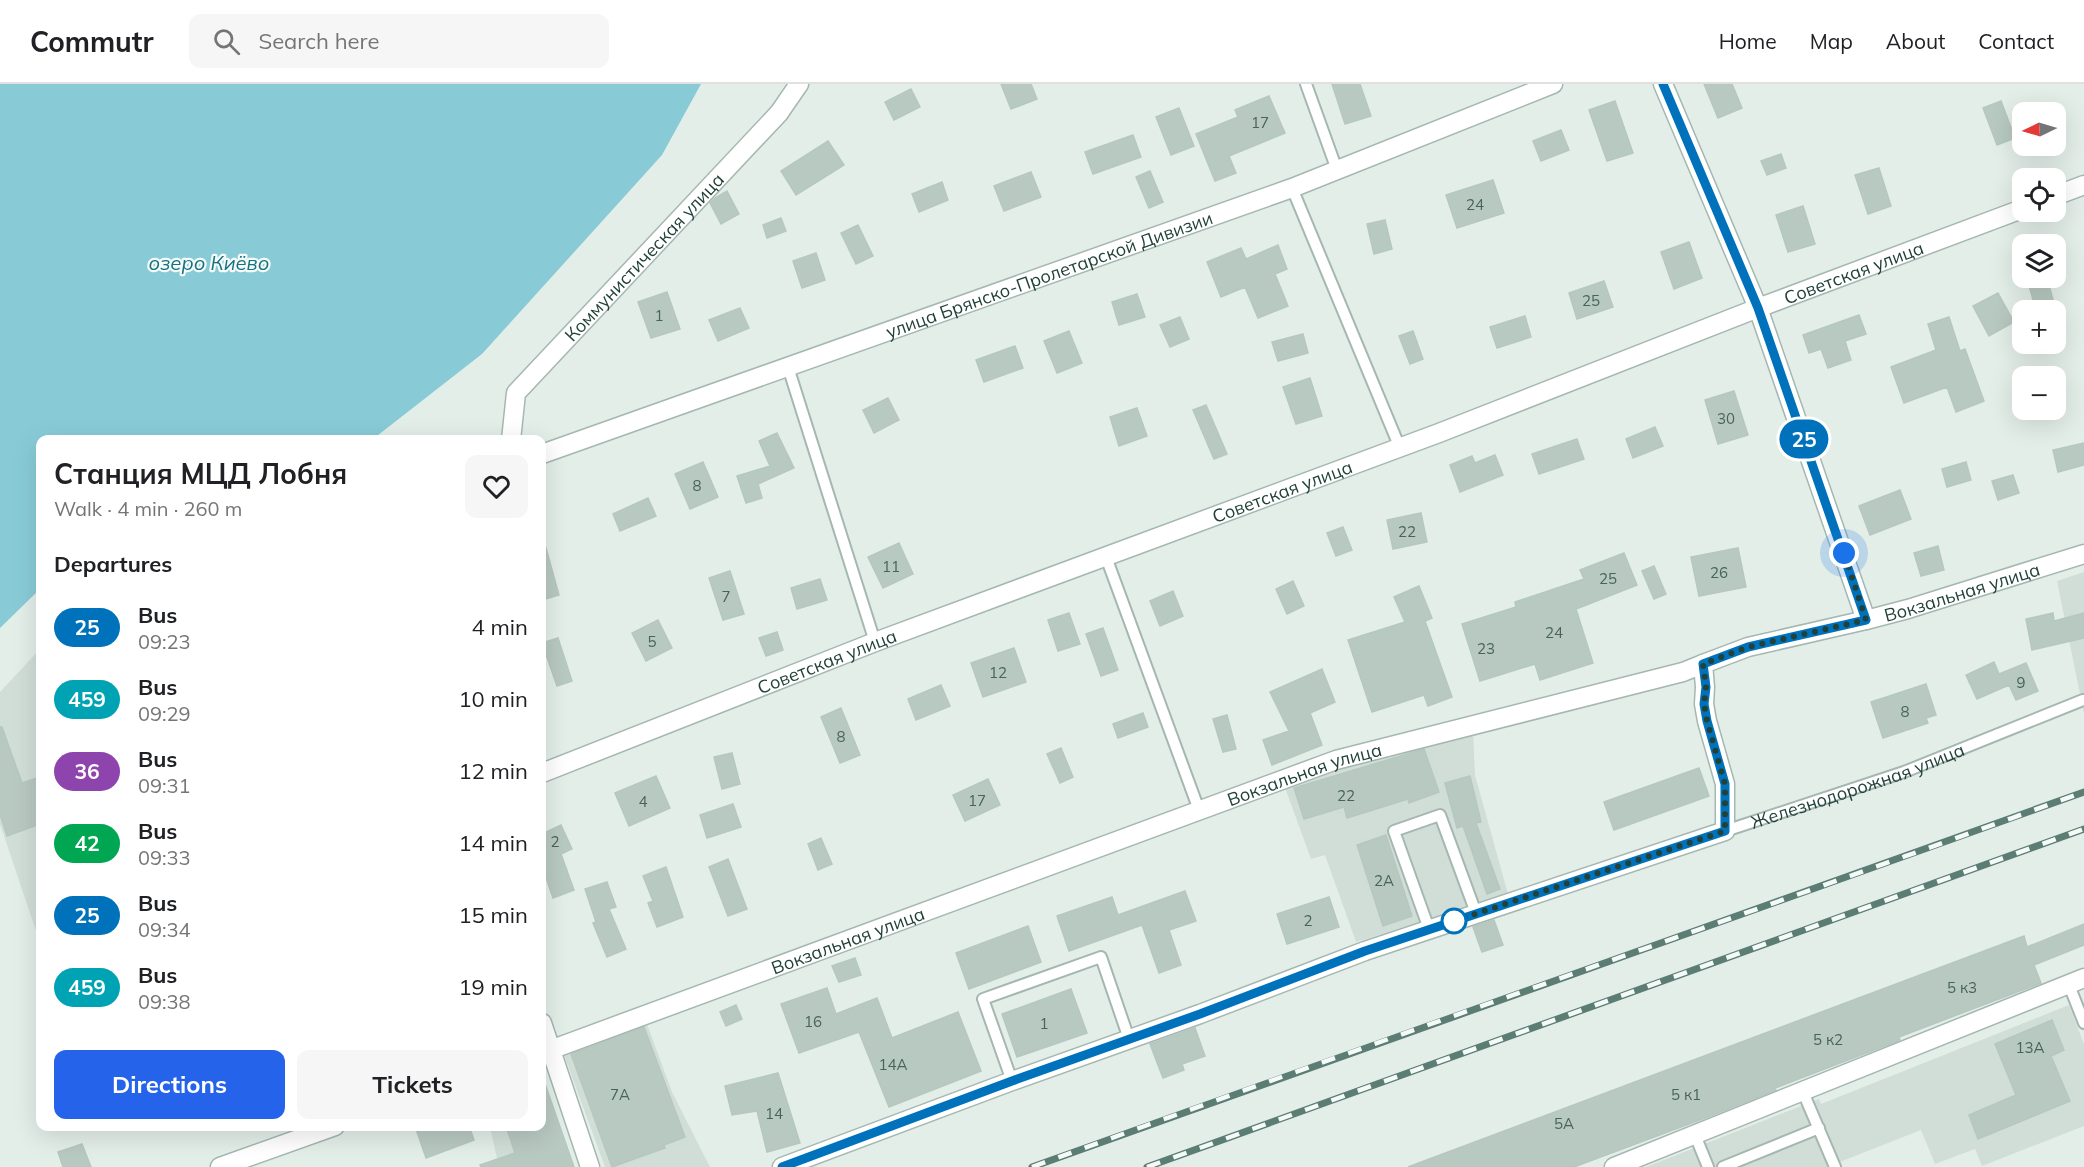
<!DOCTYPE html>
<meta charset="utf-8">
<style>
body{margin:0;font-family:Mulish,sans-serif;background:#f6f6f6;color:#202124;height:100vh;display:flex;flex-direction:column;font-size:22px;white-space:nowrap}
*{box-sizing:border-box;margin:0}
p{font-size:20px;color:#757577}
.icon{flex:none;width:33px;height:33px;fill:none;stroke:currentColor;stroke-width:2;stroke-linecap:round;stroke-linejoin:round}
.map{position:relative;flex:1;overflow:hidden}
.drawer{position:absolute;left:36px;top:351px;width:510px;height:696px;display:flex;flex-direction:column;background:#fff;border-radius:12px;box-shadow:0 6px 24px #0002}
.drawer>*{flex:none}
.badge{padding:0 12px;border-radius:20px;font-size:21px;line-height:39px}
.needle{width:39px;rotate:265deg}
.tools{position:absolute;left:2012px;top:18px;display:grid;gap:12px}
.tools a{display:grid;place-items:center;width:54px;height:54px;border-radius:12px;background:#fff;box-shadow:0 6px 24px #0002;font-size:30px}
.you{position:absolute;width:30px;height:30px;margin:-15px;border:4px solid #fff;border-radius:50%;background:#1a73e8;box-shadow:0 0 0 9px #1a73e833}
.map>.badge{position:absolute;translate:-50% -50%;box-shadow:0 0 0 3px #fff}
h2{padding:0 18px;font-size:22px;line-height:54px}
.round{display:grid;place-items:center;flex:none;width:63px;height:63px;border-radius:12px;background:#f6f6f6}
.headline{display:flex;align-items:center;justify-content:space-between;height:102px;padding:0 18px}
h1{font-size:28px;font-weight:700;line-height:45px}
.button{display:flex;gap:12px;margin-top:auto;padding:12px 18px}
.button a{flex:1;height:69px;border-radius:12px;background:#2563eb;color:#fff;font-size:24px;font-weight:700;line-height:69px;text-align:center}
.button a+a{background:#f6f6f6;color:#202124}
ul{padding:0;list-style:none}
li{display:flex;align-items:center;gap:18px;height:72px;padding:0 18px}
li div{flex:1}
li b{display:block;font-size:22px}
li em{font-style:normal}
li .badge{min-width:66px;font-weight:700;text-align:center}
header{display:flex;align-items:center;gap:36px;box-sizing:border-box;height:84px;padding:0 30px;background:#fff;border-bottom:2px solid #e0e0e0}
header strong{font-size:28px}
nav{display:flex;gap:33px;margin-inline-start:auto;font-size:21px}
.search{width:420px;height:54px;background:#f6f6f6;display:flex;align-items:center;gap:15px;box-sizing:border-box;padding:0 21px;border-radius:12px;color:#757577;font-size:22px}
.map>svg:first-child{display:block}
.built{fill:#d1ded8}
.water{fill:#88cbd7}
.building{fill:#b8c9c2;stroke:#b5c8c0;stroke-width:1.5}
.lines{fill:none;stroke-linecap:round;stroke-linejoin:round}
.service-casing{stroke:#a5b7b1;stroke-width:14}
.minor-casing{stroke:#a5b7b1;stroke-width:21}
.tertiary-casing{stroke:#a5b7b1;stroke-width:21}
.service{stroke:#fff;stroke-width:10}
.minor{stroke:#fff;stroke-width:18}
.tertiary{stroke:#fff;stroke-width:18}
.rail-casing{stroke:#5c7d74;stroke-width:7}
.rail{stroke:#f4faf7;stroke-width:4.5;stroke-dasharray:14;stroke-linecap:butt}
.line-casing{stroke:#fff;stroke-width:14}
.line{stroke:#0072bc;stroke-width:9}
.walk{stroke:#214139;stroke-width:6;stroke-dasharray:0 10.8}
.stop-dot{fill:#fff;stroke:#0072bc;stroke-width:3}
.labels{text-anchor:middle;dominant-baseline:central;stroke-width:4.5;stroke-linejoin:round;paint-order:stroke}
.number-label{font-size:15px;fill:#47635b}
.street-label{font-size:18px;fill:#214139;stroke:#f4faf7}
.water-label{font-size:20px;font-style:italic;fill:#167182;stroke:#f4faf7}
</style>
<header>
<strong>Commutr</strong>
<div class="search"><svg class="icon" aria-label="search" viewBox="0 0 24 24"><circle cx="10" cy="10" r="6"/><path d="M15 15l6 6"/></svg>Search here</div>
<nav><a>Home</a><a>Map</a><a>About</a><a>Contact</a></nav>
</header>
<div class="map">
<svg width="2084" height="1083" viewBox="0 0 2084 1083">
<rect width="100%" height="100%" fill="#e3eee9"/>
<path class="built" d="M2084,488V630L2057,497Z
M40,565V845L36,847L0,740V608Z
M1473,646L1475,691L1508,810L1356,858L1325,771L1311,775L1284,701L1371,667Z
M2069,921L2084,960V1042L1982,1082L1975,1065L1935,1080L1921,1046L1827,1083H1646L1819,1015L1821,1020Z
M647,940L672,1008L710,1083H605L564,971Z
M542,991L574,1083H499L490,1043L542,1042Z"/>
<path class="water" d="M0,0H701L662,71L482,270L373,355L40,356V505L0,544Z"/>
<path class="building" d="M1001,0H1031L1037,15L1011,25Z
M1332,0H1360L1371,32L1345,40Z
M1704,0H1732L1742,24L1718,34Z
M911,5L920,23L894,36L885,18Z
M1269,12L1285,49L1229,72L1236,89L1215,97L1196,50L1238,33L1235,26Z
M1615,17L1633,69L1607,77L1589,26Z
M2001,17L2015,54L1997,61L1983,24Z
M1179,24L1194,62L1171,71L1156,33Z
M1561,46L1569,66L1541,77L1533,57Z
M1133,51L1141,73L1093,90L1085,68Z
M828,57L844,81L796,111L781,87Z
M1781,70L1786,84L1767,91L1761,77Z
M1879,84L1891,122L1868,130L1855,91Z
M1150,87L1163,118L1149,124L1136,93Z
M1031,88L1041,113L1004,127L994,102Z
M1493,96L1504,129L1457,144L1446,111Z
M942,98L948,116L919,128L912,110Z
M727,107L739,130L721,140L710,119L715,114Z
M1803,122L1815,160L1788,168L1776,131Z
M781,134L786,147L767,154L763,141Z
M1385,136L1392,165L1374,170L1367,140Z
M858,141L873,172L856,180L841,149Z
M1689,158L1702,194L1674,205L1661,168Z
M1278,161L1287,185L1275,190L1288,222L1258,234L1245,203L1221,213L1207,178L1241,164L1246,175Z
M816,169L825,196L802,204L793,177Z
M2043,194H2047L2055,223L2036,226L2028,198Z
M1604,197L1613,223L1577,235L1569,209Z
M667,208L680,245L651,254L638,218Z
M1998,209L2014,238L1989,252L1973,222Z
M1137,210L1145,233L1119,241L1112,218Z
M740,224L749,244L718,257L709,236Z
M1859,231L1866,250L1845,257L1851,276L1828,284L1821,265L1809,269L1803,251Z
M1525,232L1531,253L1497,264L1490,243Z
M1180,233L1189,255L1170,263L1160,241Z
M1949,233L1960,267L1965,265L1984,317L1956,328L1947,303L1904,319L1891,283L1936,266L1928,240Z
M1069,247L1082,279L1057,289L1044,257Z
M1413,247L1423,275L1410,280L1399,252Z
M1303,250L1308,269L1278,277L1272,258Z
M1015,262L1023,284L984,298L976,276Z
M1310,294L1322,332L1296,340L1283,303Z
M1734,307L1748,351L1718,360L1705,316Z
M888,314L899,336L874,349L863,326Z
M1206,321L1227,370L1214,375L1193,326Z
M1137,324L1147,352L1119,362L1110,333Z
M1655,343L1663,362L1633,374L1626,355Z
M777,349L794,384L758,400L762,414L746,419L737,392L770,382L759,357Z
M1577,355L1584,375L1539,390L1532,370Z
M2084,359V381L2058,388L2053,366Z
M1495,371L1503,391L1460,408L1450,381L1472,372L1475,379Z
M703,378L718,413L690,425L675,390Z
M1966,378L1971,396L1947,403L1942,385Z
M2013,391L2019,409L1998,416L1992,397Z
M1900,406L1911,435L1870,451L1859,422Z
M648,414L656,432L620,447L613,430Z
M1421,429L1427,458L1393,465L1387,436Z
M1343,443L1352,466L1336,472L1327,449Z
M899,459L913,490L883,504L868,473Z
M1938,462L1944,486L1921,492L1914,469Z
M546,464L559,511L542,516V465Z
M1738,464L1746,503L1699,512L1691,473Z
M1624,469L1637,501L1576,525L1593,579L1540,596L1535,580L1480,597L1462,540L1516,523L1515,518L1584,495L1580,486Z
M1654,482L1666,510L1654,515L1642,487Z
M730,487L744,530L723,536L709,494Z
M820,495L827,516L797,525L791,504Z
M1293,497L1304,522L1287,530L1276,505Z
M1419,502L1432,534L1425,537L1452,613L1428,622L1424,611L1372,628L1348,556L1405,538L1394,513Z
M1173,507L1183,532L1160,542L1150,517Z
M1069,529L1080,560L1058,567L1048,536Z
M2053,529L2054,537L2084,529V554L2032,566L2026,535Z
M658,536L672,564L646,577L632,549Z
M1103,544L1118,586L1101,592L1086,550Z
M777,548L783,566L766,572L759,554Z
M558,554L572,597L557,602L542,559Z
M1014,564L1026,598L983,613L971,579Z
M1994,578L1999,590L2026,579L2038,607L2016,616L2009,601L1977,615L1966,591Z
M1322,585L1335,618L1310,629L1322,661L1272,681L1263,656L1289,647L1270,608Z
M1926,600L1936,631L1926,634L1928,639L1883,654L1871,618Z
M941,601L950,622L916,636L908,615Z
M841,624L860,671L840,679L821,633Z
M1143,629L1148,643L1118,654L1113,640Z
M1227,631L1236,665L1223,668L1213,635Z
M0,643H2L22,699L40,693V740L7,752L0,730Z
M1061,664L1073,693L1060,699L1047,670Z
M1424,665L1439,708L1409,719L1408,715L1347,734L1344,723L1304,735L1294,704Z
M732,669L740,700L722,705L714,673Z
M1699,684L1709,712L1614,746L1604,718Z
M656,692L670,724L629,742L615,709Z
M1470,692L1481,738L1476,739L1500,805L1487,810L1463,742L1457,744L1445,699Z
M988,695L1000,721L965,737L953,711Z
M733,720L741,743L707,754L700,731Z
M561,741L572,765L561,770L574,806L553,814L542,782V750Z
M1386,751L1412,832L1383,842L1357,761Z
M821,754L832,780L818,786L808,760Z
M728,775L747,825L728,832L709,783Z
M666,783L683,833L657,843L648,819L653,817L643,792Z
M607,798L616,823L609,825L626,865L607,873L593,839L596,838L585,805Z
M1185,807L1196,837L1169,846L1181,881L1159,889L1142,841L1069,867L1057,832L1112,813L1118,831Z
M1329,813L1339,843L1287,860L1277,830Z
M1494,836L1503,861L1482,868L1473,843Z
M2084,840V861L2034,881L2041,899L1899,953L1900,956L1775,1004L1776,1006L1705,1034L1574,1083H1408L2024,852L2027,863Z
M1028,842L1041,878L969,905L956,869Z
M855,874L861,891L839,898L832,882Z
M827,904L836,930L877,914L892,954L958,928L981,987L889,1023L859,948L799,969L781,920Z
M1071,905L1087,949L1017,973L1002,930Z
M736,921L742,935L726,942L720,928Z
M2052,936L2064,966L2051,972L2070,1017L1978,1055L1969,1031L2016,1011L1995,960Z
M644,943L685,1053L664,1061L665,1064L612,1083L571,970Z
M1195,944L1205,972L1182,980L1184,986L1163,994L1150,960Z
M778,989L800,1059L767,1068L757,1027L732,1031L725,1002Z
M542,997H544L574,1083H481L480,1081L515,1069L506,1042H542Z
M415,1042H469L474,1056L426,1074Z
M82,1060L91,1083H63L58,1068Z"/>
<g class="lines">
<defs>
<g id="service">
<path d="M1306,0L1337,86"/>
<path d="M1292,104L1400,364"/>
<path d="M788,283L875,558"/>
<path d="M1106,473L1199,726"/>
<path id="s1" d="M1725,747L1904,688L2083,616"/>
<path d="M1429,845L1394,747L1440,731L1476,829"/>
<path d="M2069,901L2084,939"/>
<path d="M1012,997L983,915L1101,873L1129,955"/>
<path d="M1803,1008L1835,1083"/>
<path d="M1695,1051L1708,1083"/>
<path d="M1723,1083L1819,1044"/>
</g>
<g id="minor">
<path d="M2055,112L2084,101"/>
<path id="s2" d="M511,356L516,309L779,29L799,0"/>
<path id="s3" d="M542,370L1292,104L1553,0"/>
<path id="s4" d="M1866,536L1908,525L2084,470"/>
<path id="s5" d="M542,689L875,558L1439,349L1758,224L2022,125"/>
<path d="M542,939L590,1083"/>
<path id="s6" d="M542,969L1336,676L1683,588L1703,580"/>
<path d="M220,1083L335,1042"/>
</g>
<path id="tertiary" d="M782,1083L1012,997L1200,930L1365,867L1725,747V700L1707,637L1704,620L1705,603L1703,580L1748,563L1866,536L1758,224L1663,0
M1614,1083L2084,894"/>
</defs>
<use href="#service" class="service-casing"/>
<use href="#minor" class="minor-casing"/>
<use href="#tertiary" class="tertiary-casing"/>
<use href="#service" class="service"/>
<use href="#minor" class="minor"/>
<use href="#tertiary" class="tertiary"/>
<defs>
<path id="rail" d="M1032,1083C1382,955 1734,835 2084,708
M1147,1083L2084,745"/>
</defs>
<use href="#rail" class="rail-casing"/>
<use href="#rail" class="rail"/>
</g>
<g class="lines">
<defs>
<path id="line" d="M782,1083L1012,997L1200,930L1365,867L1725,747V700L1707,637L1704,620L1706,603L1703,580L1748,563L1866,536L1758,224L1663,0"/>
</defs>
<use href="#line" class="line-casing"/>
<use href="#line" class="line"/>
<path class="walk" d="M1454,837L1725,747V700L1707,637L1704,620L1706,603L1703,580L1748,563L1866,536L1844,469"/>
</g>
<circle class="stop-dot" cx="1454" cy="837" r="12"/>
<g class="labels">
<g class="number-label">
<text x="1260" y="38">17</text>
<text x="1475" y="120">24</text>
<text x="1591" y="216">25</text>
<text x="659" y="231">1</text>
<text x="1726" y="334">30</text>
<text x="697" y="401">8</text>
<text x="1407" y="447">22</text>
<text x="891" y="482">11</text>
<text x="1719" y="488">26</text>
<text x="1608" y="494">25</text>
<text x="726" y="512">7</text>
<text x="1554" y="548">24</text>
<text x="652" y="557">5</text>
<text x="1486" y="564">23</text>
<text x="998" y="588">12</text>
<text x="2021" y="598">9</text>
<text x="1905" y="627">8</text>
<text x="841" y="652">8</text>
<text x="1346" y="711">22</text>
<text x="977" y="716">17</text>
<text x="643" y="717">4</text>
<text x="555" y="757">2</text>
<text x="1384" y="796">2А</text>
<text x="1308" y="836">2</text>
<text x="1962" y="903">5 к3</text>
<text x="813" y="937">16</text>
<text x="1044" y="939">1</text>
<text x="1828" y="955">5 к2</text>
<text x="2030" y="963">13А</text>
<text x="893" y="980">14А</text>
<text x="620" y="1010">7А</text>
<text x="1686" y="1010">5 к1</text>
<text x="774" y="1029">14</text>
<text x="1564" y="1039">5А</text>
</g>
<g class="street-label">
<text stroke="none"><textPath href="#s2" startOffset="234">Коммунистическая улица</textPath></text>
<text stroke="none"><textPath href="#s5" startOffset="1404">Советская улица</textPath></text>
<text stroke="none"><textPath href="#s3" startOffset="538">улица Брянско-Пролетарской Дивизии</textPath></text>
<text stroke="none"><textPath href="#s5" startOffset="792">Советская улица</textPath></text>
<text stroke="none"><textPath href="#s4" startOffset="100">Вокзальная улица</textPath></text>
<text stroke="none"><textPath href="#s5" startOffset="306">Советская улица</textPath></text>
<text stroke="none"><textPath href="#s6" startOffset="812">Вокзальная улица</textPath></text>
<text stroke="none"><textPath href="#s1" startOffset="140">Железнодорожная улица</textPath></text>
<text stroke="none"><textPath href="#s6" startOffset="326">Вокзальная улица</textPath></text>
</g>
<g class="water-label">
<text x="209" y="178">озеро Киёво</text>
</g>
</g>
</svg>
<div class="tools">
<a><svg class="needle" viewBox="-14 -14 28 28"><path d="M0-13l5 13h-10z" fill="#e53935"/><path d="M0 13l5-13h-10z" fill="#757577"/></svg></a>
<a><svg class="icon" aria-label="locate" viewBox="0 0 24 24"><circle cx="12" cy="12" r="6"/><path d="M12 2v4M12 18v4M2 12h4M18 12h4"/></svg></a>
<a><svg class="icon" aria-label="layers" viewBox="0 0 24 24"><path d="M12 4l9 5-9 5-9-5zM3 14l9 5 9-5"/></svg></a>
<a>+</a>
<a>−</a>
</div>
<div class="you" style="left:1844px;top:469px"></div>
<b class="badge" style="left:1804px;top:355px;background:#0072bc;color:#fff">25</b>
<section class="drawer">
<div class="headline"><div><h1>Станция МЦД Лобня</h1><p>Walk · 4 min · 260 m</p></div><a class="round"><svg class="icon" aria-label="heart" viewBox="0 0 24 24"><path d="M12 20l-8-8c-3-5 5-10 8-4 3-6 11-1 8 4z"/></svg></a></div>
<h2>Departures</h2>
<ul>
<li><span class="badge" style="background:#0072bc;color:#fff">25</span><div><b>Bus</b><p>09:23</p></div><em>4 min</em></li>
<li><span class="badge" style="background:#00a3b4;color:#fff">459</span><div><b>Bus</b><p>09:29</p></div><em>10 min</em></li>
<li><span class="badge" style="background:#8e44ad;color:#fff">36</span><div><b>Bus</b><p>09:31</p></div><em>12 min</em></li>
<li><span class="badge" style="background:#00a651;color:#fff">42</span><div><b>Bus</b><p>09:33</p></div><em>14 min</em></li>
<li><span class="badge" style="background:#0072bc;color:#fff">25</span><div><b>Bus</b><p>09:34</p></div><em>15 min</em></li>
<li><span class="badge" style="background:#00a3b4;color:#fff">459</span><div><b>Bus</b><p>09:38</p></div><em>19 min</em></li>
</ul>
<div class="button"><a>Directions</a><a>Tickets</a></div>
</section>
</div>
